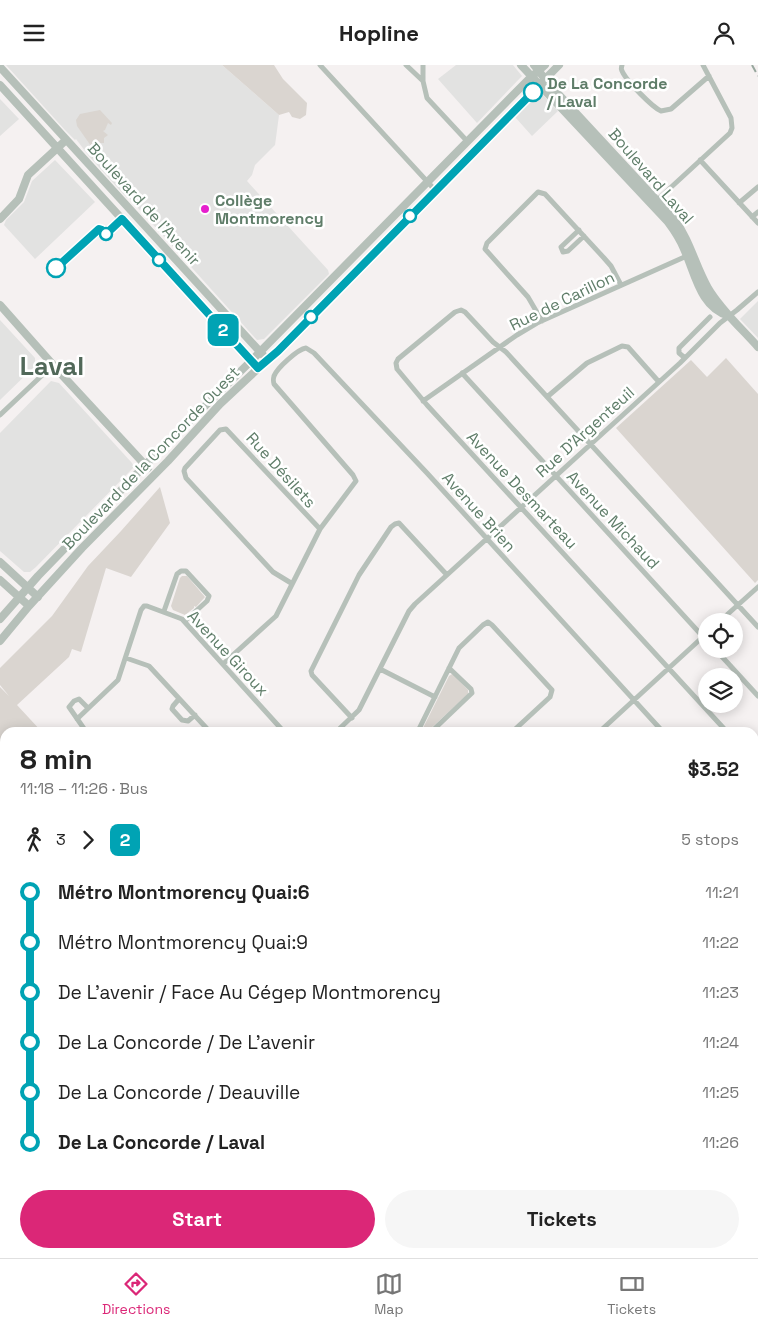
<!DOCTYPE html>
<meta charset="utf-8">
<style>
body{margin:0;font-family:"Space Grotesk",sans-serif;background:#f6f6f6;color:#222;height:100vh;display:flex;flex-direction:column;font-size:19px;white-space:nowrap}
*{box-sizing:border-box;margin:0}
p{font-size:16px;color:#767676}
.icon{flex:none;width:28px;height:28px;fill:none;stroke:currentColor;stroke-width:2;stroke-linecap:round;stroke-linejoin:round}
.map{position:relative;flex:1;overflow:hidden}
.sheet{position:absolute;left:0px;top:662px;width:759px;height:531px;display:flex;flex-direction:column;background:#fff;border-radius:15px 15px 0 0;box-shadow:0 2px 12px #0003}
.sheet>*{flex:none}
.badge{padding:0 10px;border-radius:8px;font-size:18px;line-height:32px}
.controls{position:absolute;left:698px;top:548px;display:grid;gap:10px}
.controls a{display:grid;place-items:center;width:45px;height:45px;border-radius:50%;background:#fff;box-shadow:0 2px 12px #0003;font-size:25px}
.map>.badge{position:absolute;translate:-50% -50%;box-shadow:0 0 0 2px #fff}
.legs{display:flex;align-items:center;gap:8px;height:55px;padding:0 20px;font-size:16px}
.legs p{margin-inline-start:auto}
.overview{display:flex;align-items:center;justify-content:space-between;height:85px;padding:0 20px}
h1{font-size:28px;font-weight:800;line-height:38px}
.primary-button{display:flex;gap:10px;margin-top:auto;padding:10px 20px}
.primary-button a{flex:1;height:58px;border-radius:30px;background:#db2777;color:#fff;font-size:20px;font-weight:800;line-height:58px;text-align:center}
.primary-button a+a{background:#f6f6f6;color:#222}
ul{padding:0 20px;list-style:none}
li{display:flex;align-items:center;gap:18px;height:50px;font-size:19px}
li i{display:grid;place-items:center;width:8px;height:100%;margin:0 6px;background:currentColor}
li i::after{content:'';width:12px;height:12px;margin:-6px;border:4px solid;border-radius:50%;background:#fff}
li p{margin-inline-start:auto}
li:first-child i{background:linear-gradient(#0000 50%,currentColor 0)}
li:last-child i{background:linear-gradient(currentColor 50%,#0000 0)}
header{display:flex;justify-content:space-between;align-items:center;height:65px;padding:0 20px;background:#fff;font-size:22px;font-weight:800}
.tab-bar{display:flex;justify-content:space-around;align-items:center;height:70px;border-top:1px solid #e0e0e0;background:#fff;font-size:14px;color:#767676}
.tab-bar a{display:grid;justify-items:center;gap:2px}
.tab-bar .active{color:#db2777}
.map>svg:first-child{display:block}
.built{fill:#e2e2e1}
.green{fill:#dad5d0}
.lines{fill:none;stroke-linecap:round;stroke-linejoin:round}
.motorway-casing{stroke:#aab4ae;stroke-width:13}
.minor{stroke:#b6c0b9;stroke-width:5}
.tertiary{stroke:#b6c0b9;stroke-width:8}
.motorway{stroke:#fff;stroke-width:11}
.rail{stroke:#98a79e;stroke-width:2;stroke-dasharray:8 4;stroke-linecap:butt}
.line-1-casing{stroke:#fff;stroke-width:11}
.line-1{stroke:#00a3b4;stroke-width:8}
.stop-1-dot{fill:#fff;stroke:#00a3b4;stroke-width:2.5}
.poi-dot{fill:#e61fcd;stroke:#fff;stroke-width:2}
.labels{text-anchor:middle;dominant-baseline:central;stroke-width:5;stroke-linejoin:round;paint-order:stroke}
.stop-label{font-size:16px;font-weight:bold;fill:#5f7d69;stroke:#fff;text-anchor:start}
.street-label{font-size:16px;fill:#5f7d69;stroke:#fff}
.poi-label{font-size:16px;font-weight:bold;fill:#5f7d69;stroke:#fff;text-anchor:start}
.town-label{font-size:26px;font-weight:bold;fill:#516859;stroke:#fff}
</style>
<header><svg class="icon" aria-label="menu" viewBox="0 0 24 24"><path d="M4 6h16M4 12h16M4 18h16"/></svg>Hopline<svg class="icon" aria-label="person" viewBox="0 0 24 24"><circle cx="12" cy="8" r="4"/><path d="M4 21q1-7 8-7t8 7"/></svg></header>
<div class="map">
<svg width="758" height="1193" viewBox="0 0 758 1193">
<rect width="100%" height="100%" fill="#f5f1f1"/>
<path class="built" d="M6,0H222L279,50L275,80L255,100L252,110L247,116L328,205L329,209L264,274L257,275L129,133H127L88,90L76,74L75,75L65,65Z
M456,0H513L522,11L477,58L438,14Z
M540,28L544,31L558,46L532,71L515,52Z
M0,34L19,54L0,71Z
M55,95L95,137L35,194L4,160L6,155L24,137L32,116Z
M758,236V273L740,254Z
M0,255L35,293V301L0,335Z
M51,316L59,318L132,398L134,402L36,502L30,507H24L0,486V368Z
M0,1032L5,1037V1189H26L21,1193H0Z
M46,1189H142L146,1193H42Z
M177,1189H259L263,1193H181Z"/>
<path class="green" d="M222,0H274L283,14L307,38L306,50L300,54L292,52L289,47L279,50Z
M100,45L112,58L111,60L108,58L105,65L103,66L108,70L104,73V78H99L100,94L97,97L89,89L91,86L88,87V84L91,81L77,61L76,55L80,49Z
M726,293L758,329V515L755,518L616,363L691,295L707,312Z
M160,422L170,458L131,512L106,503L81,587L72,584L69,592L17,640L42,667L5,668V841L0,835V622L9,631L0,620V603L52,551L88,501L121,466Z
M182,511H187L205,532L196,542L194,541V543L185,550L173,545L171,541L180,513Z
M452,609L454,610L468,625V629L428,666H425L423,663L449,611Z"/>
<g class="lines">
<defs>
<path id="motorway" d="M0,844L5,849
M0,857L5,861
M0,876L5,881
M0,921L5,926
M0,942L5,947
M275,1189L280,1193
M308,1189L312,1193
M348,1190L373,1192"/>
</defs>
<use href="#motorway" class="motorway-casing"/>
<path class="minor" d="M320,0L435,125
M406,0L423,16
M423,0V16L427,33L467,76
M622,0C621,4 621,4 623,8C628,17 652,42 661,46L671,44L709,11
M700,95L758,158
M655,137L730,68L732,63L731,53L703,0
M739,138L758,122
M752,152L758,147
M579,165L561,182L563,187L568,186L584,171
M542,256L528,232L485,184L487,178L538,127L545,129L604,193L611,201L621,220
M685,293L679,288V283L710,252
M462,308L706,575
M547,332L587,298L622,281L628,282L659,317
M423,336L517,270L537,258L689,190
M0,350L53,300
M291,518L273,507L186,413L184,406L185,403L220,365L226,364L320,464
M164,546L177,509L181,506H186L209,531L207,536L185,556
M720,556L758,522
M715,584L758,631
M126,593L149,601L211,668
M223,599L276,551L320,464L356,416L353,410L274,319C273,315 273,315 274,311C277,303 298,284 306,283L314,288L427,408L664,668
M380,604L435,632
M179,634L173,641L172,644L182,655L188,656L195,650
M352,653L312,610L311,606L359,510L391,462L395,459L399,458L447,510
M77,654L118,615L141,545L144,541H147L182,554L285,668
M87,668L69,642L74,636L79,634L88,643
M335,668L359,645L409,546L415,539L680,298L720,258L737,245L758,227
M417,668L459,583L483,560L488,557L492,560L552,625L550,632L511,668
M430,668L472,628L471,624L449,603
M598,668L706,569
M728,668L427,340L397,304L396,298L398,294L455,247L461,245L465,247L493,277L506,287L758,562
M754,696L758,701
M754,765L758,770
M754,836L758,840
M754,909L758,913
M754,989L758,994
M0,1025L5,1031
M754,1118L758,1114
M754,1179L758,1184
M447,1189L451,1193
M547,1189L551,1193
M626,1189L630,1193
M691,1189L695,1193
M30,1193L34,1189
M394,1193L399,1189
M586,1193L591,1189"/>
<path class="tertiary" d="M521,0L668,157C674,165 680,174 684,184C695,208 700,243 729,251
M534,0L549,19L674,154C690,175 695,200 708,223C721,245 741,263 758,282
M0,2L263,290
M0,20L253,298
M0,154L19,134L28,110L66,75
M0,240L62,310L148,403
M0,497L38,532
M0,515L29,541
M0,554L38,511L156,389L251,296L529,14L545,0
M0,576L29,541L82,483L168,396L220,339L278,285L559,0
M754,820L758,816
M167,1189L171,1193"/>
<use href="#motorway" class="motorway"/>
<path class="rail" d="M752,0L758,11"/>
</g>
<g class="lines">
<defs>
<path id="line-1" d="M56,203L99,164L102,165L106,169L122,154L258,303L278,286L533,27"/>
</defs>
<use href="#line-1" class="line-1-casing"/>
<use href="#line-1" class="line-1"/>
</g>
<g class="stop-1-dot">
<circle cx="533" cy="27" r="9"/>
<circle cx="410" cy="151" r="6"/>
<circle cx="106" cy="169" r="6"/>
<circle cx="159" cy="195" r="6"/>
<circle cx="56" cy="203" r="9"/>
<circle cx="311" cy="252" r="6"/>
</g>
<circle class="poi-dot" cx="205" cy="144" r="5"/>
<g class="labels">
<g class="stop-label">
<text x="547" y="18">De La Concorde<tspan x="547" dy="18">/ Laval</tspan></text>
</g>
<g class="street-label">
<text transform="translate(651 111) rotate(49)">Boulevard Laval</text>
<text transform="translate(144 139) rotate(48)">Boulevard de l'Avenir</text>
<text transform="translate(562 236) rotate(-26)">Rue de Carillon</text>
<text transform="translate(585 367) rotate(-42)">Rue D'Argenteuil</text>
<text transform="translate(151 393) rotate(-46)">Boulevard de la Concorde Ouest</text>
<text transform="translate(281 405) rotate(48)">Rue Désilets</text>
<text transform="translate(522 425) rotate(47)">Avenue Desmarteau</text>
<text transform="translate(479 447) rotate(48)">Avenue Brien</text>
<text transform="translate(613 455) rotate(47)">Avenue Michaud</text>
<text transform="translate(228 588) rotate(47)">Avenue Giroux</text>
</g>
<g class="poi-label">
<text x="215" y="135">Collège<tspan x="215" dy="18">Montmorency</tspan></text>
</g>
<g class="town-label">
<text x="52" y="301">Laval</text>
</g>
</g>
</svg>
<div class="controls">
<a><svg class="icon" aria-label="locate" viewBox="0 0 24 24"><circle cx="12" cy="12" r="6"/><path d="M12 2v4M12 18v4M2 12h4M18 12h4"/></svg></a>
<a><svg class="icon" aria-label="layers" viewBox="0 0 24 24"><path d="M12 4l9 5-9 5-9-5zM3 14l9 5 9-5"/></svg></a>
</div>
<b class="badge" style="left:223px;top:265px;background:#00a3b4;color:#fff">2</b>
<section class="sheet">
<div class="overview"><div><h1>8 min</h1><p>11:18 – 11:26 · Bus</p></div><b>$3.52</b></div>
<div class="legs"><svg class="icon" aria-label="walk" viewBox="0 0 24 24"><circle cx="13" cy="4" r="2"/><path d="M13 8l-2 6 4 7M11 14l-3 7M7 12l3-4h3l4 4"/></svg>3<svg class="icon" aria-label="forward" viewBox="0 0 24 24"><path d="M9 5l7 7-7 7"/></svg><b class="badge" style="background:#00a3b4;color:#fff">2</b><p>5 stops</p></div>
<ul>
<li><i style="color:#00a3b4"></i><b>Métro Montmorency Quai:6</b><p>11:21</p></li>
<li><i style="color:#00a3b4"></i><span>Métro Montmorency Quai:9</span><p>11:22</p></li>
<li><i style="color:#00a3b4"></i><span>De L'avenir / Face Au Cégep Montmorency</span><p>11:23</p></li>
<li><i style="color:#00a3b4"></i><span>De La Concorde / De L'avenir</span><p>11:24</p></li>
<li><i style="color:#00a3b4"></i><span>De La Concorde / Deauville</span><p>11:25</p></li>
<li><i style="color:#00a3b4"></i><b>De La Concorde / Laval</b><p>11:26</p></li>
</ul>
<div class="primary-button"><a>Start</a><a>Tickets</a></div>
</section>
</div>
<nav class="tab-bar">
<a class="active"><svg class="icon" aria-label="directions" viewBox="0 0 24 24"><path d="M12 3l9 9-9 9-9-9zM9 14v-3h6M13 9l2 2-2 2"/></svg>Directions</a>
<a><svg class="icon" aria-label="map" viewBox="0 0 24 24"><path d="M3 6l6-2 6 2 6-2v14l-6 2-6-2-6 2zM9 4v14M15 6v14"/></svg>Map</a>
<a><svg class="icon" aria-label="tickets" viewBox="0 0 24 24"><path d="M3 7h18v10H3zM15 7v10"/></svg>Tickets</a>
</nav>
